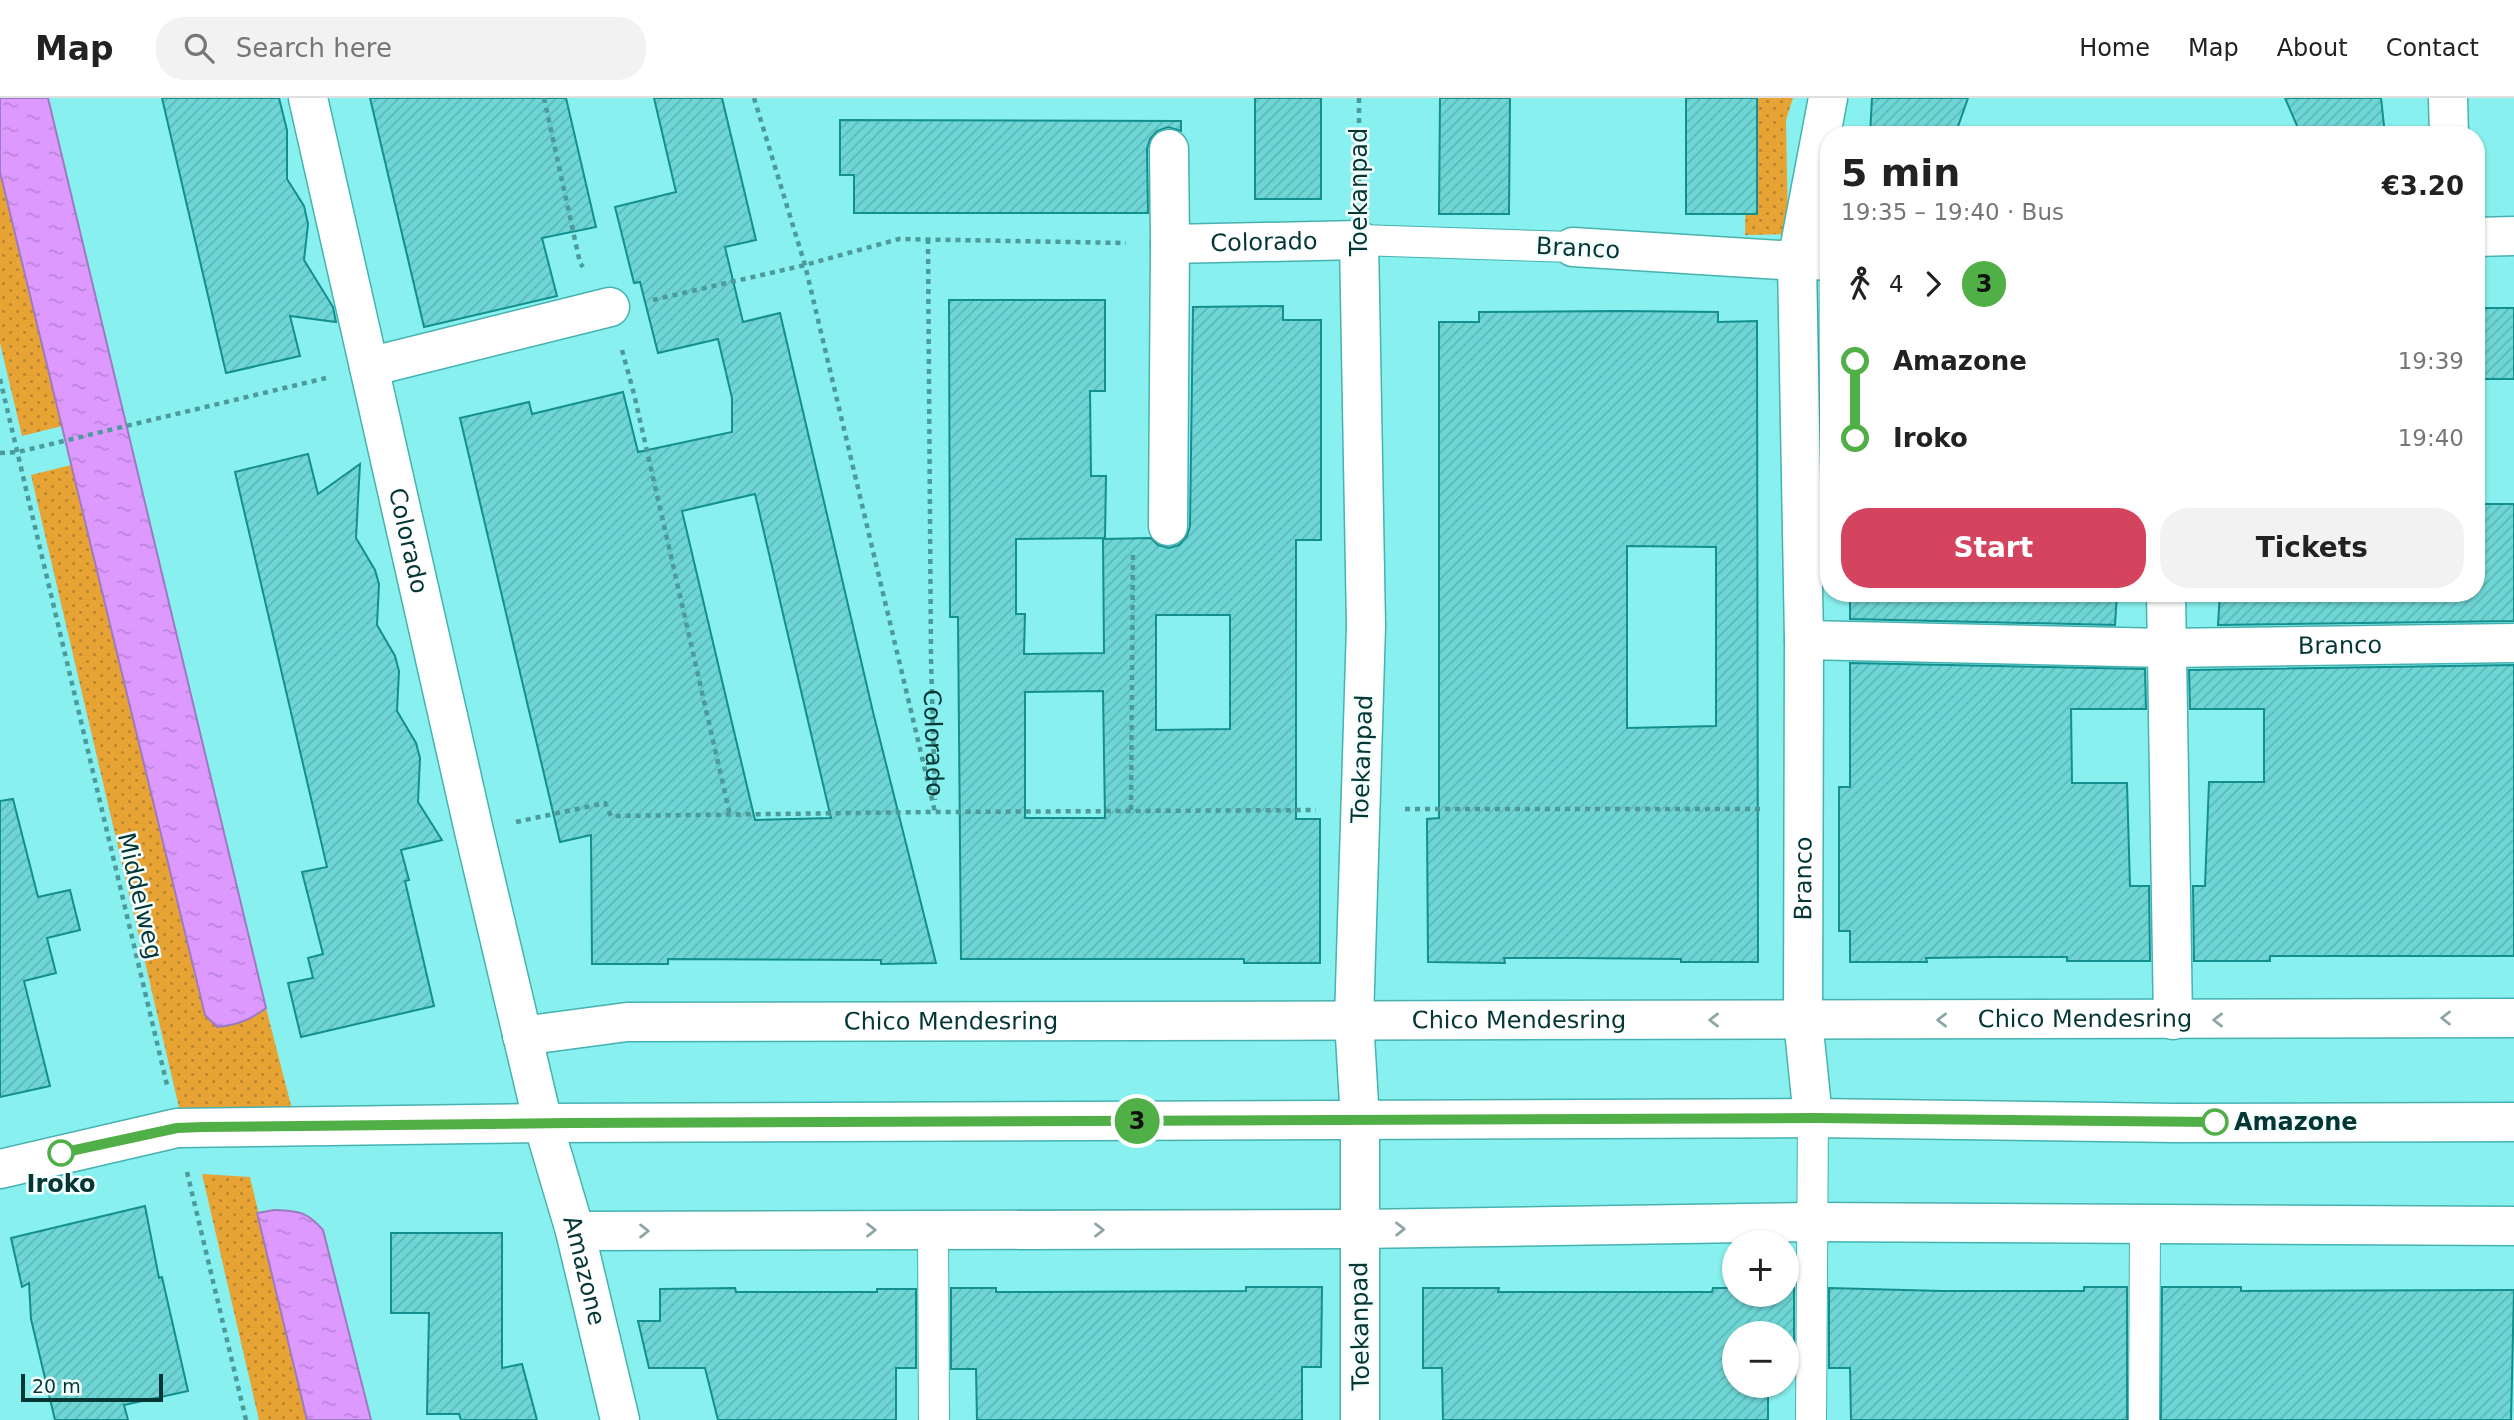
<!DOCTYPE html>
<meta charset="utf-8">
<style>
body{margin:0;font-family:"DejaVu Sans",sans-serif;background:#f2f2f2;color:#222;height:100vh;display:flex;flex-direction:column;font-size:26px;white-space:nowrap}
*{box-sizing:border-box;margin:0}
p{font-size:23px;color:#767676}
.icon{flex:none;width:38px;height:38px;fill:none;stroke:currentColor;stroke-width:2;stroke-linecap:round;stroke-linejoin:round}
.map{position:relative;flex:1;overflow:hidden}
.panel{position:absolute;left:1820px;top:28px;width:665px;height:476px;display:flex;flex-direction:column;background:#fff;border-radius:28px;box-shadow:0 2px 5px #0004}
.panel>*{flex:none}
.badge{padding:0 14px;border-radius:23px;font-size:24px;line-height:46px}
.buttons{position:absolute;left:1722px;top:1132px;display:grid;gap:14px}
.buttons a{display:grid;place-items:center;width:77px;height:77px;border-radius:50%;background:#fff;box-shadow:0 2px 5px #0004;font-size:35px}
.scale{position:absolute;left:21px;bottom:18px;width:142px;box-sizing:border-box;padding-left:7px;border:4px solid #053636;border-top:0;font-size:19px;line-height:24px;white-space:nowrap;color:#053636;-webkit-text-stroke:5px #f5fffe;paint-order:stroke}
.map>.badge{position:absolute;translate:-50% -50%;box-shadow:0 0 0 4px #fff}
.legs{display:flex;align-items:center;gap:10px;height:77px;padding:0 21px;font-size:23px}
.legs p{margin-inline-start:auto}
.overview{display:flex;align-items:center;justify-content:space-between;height:119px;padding:0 21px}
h1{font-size:38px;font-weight:600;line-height:52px}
.action{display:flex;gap:14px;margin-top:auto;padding:14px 21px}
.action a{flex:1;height:80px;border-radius:28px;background:#d5445e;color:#fff;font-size:28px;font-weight:600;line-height:80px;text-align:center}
.action a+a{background:#f2f2f2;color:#222}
ul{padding:0 21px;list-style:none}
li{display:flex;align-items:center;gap:24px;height:77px;font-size:26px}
li i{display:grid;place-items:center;width:10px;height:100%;margin:0 9px;background:currentColor}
li i::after{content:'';width:18px;height:18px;margin:-9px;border:5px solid;border-radius:50%;background:#fff}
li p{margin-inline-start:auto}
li:first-child i{background:linear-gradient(#0000 50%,currentColor 0)}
li:last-child i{background:linear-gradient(currentColor 50%,#0000 0)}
header{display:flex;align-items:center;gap:42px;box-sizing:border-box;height:98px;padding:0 35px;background:#fff;border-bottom:2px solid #e0e0e0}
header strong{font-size:33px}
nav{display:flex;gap:38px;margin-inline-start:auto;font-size:24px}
.search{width:490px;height:63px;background:#f2f2f2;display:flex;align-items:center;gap:18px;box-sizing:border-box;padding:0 24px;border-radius:28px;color:#767676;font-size:26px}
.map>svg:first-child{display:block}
.grass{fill:url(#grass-dots)}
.water{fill:url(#water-ripples);stroke:#9c7bc2;stroke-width:2}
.building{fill:url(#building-hatch);stroke:#138f8e;stroke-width:2;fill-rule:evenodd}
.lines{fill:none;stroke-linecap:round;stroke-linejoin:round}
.pedestrian-casing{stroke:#46b2b1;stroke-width:32}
.minor-casing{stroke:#46b2b1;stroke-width:41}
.tertiary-casing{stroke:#46b2b1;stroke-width:41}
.path{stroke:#4c9b9a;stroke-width:4.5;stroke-dasharray:5 5;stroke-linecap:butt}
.pedestrian{stroke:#fff;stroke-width:30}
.minor{stroke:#fff;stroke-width:38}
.tertiary{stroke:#fff;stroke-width:38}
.oneway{stroke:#8ea5a5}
.line-1-casing{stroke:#fff;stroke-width:16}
.line-1{stroke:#50af46;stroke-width:10}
.stop-1-dot{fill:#fff;stroke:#50af46;stroke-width:3.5}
.labels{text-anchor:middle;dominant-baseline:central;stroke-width:5;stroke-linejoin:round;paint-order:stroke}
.street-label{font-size:24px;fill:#053636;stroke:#f5fffe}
.stop-label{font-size:24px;font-weight:bold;fill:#053636;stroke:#f5fffe;text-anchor:start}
</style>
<header>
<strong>Map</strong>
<div class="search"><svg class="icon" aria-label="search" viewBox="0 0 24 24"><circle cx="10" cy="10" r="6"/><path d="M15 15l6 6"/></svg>Search here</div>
<nav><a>Home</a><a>Map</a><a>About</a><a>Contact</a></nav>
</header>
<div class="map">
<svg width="2514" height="1322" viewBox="0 0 2514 1322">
<defs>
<pattern id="grass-dots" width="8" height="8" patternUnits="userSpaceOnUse" patternTransform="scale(1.75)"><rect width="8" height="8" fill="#e8a335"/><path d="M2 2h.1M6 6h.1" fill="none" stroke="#ba862e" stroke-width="1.8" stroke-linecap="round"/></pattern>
<pattern id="water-ripples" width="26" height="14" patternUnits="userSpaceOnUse" patternTransform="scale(1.75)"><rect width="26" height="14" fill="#dd99fe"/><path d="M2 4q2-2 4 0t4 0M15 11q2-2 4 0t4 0" fill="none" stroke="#bc84da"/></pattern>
<pattern id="building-hatch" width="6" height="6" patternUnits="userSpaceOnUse" patternTransform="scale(1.75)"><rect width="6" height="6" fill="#6ed6d5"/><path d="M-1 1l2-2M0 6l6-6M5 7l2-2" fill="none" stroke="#5eb8b7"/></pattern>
</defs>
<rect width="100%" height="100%" fill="#88f0ee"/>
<path class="grass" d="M1748,0H1793L1786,22L1788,136L1745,137Z
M0,74L62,328L22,338L0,245Z
M71,367L205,917L254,919L266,910L294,1019L181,1018L31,377Z
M202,1076L250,1079L307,1322H259Z"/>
<path class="water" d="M0,0H48L266,910C250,922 237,927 217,929L205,917L0,74Z
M274,1112C299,1113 306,1113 323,1132L371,1322H307L257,1115Z"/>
<path class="building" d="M162,0H279L287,32V81L304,108L308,126L304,162L333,209L336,224L290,218L300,258L226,275Z
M370,0H566L596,129L542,140L557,198L424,229Z
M654,0H722L756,142L725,149L743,224L780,215L873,614L936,865L881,866V862L668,861V866H592L591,737L560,744L460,320L529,304L532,316L623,294L638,354L732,334V300L718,241L658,255L640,184L634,185L615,109L676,94ZM755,396L809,627L831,720L755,722L728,608L682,413Z
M1255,0H1321V101H1255Z
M1440,0H1510L1509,116H1439Z
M1686,0H1757V116H1686Z
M1872,0H1968L1955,37H1870Z
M2285,0H2381L2385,37H2301Z
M840,22L1181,23V33L1168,29L1157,33L1150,41L1147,51L1148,115H854V77H840Z
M949,202H1105V293H1090L1091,378H1106L1105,440L1016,441V516H1025L1024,556L1104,555L1103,441L1151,440L1158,447L1169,450L1179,447L1187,438L1190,428L1193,209L1283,208V222H1321V442H1296V721H1320V865H1244V861H961L958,519H950ZM1156,517H1230V631L1156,632ZM1103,593L1105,720H1025V594Z
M2476,210H2514V281H2476Z
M1620,213L1718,214V224L1757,223L1758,864H1681V861L1574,860H1504L1505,865L1428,864L1427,721L1439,720V224H1479V214ZM1627,448L1716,449V628L1627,630Z
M308,356L318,396L360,366L356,440L375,472L379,486L377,527L395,558L399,573L397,613L416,645L420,660L418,704L442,742L401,752L409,782L405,783L434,908L301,939L288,885L313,880L308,860L323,856L302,774L327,769L235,374Z
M2476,406H2514V523L2218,527L2220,495H2476Z
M1850,495H2117L2115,527L1850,521Z
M1850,565L2145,571L2146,611H2071L2072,685H2127L2130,788H2149L2150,863H2067V859H1996L1926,860L1927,864H1850V833H1839V689H1850Z
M2514,567V858H2270V863H2194L2193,788H2205L2209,684H2264V611H2190L2189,572Z
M13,701L38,799L70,792L80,832L47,840L56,875L24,883L50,988L0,999V703Z
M145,1108L159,1180L162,1179L188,1293L124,1307L128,1322H55L31,1221L29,1185L22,1189L11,1140Z
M391,1135H502V1270L522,1266L537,1322H461L459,1316H427L429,1215H391Z
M1246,1189H1322L1321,1269H1302V1322H977L976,1271H951V1190H996V1194H1031L1246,1193Z
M1787,1189L1794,1190V1270H1787V1236H1734V1288H1768V1322H1443L1442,1270H1423V1190H1499L1498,1194H1712L1713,1190H1734V1197H1787Z
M2084,1189H2127V1322H1851L1850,1270H1829V1190L1942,1193H2084Z
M2162,1189H2241V1193L2514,1192L2511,1322H2161Z
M735,1190L736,1194H877V1191H916V1270H896V1322H718L705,1270H649L638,1223H660V1191Z"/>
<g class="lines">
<defs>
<path id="pedestrian" d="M1359,142L1573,149
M933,1132L934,1322
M1811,1322L1813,1020
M2144,1322L2145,1126"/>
<g id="minor">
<path d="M308,0L369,269L610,209"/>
<path d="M2448,0L2449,37"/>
<path d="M1169,51L1170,146"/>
<path d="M2476,139L2514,138"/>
<path d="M1573,149L1797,163L1829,162"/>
<path id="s2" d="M369,269L474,733L543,1025L575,1133L620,1322"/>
<path id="s3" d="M1168,428L1170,146L1359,142L1366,528L1354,922L1360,1022V1322"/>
<path d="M2166,495L2173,922"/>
<path id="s4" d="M1804,542L2166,550L2514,545"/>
<path id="s5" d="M522,938L627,924L2514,920"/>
<path id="s6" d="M1813,1020L1803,922L1804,542L1797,163L1828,0"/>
<path d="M575,1133L1359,1131L1813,1124L2514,1128"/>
</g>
<path id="tertiary" d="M0,1071L177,1030L543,1025L1813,1020L2175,1025L2514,1024"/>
</defs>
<use href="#pedestrian" class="pedestrian-casing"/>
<use href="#minor" class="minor-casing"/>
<use href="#tertiary" class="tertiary-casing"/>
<g class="path">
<path d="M544,0L580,165L583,169"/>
<path d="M754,0L805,167L935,714"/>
<path d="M1359,0V97"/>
<path id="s1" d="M928,141L931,561L935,702"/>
<path d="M653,202L805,167L899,141L1126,145"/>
<path d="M622,252L634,296L730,717"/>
<path d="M0,281L167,987"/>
<path d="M0,355L18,354L326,280"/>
<path d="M1405,711H1760"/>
<path d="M1131,712L1133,455"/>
<path d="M516,724L605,705L611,718L935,714L1316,712"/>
<path d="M187,1074L246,1322"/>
</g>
<use href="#pedestrian" class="pedestrian"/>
<use href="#minor" class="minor"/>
<use href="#tertiary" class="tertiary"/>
</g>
<defs><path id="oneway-chevron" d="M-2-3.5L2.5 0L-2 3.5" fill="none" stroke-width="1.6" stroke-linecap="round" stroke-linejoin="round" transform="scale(1.75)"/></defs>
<g class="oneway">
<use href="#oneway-chevron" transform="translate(2446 920) rotate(180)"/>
<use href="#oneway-chevron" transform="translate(1714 922) rotate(-180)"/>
<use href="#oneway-chevron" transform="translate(1942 922) rotate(-180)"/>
<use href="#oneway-chevron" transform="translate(2218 922) rotate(180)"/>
<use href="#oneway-chevron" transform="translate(1400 1131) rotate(-1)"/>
<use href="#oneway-chevron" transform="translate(871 1132)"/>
<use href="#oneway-chevron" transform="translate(1099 1132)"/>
<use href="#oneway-chevron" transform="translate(644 1133)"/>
</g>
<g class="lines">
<defs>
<path id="line-1" d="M61,1055L177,1030L203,1029L570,1025L1813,1020L2215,1024"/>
</defs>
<use href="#line-1" class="line-1-casing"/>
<use href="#line-1" class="line-1"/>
</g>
<g class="stop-1-dot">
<circle cx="2215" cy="1024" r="12"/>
<circle cx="61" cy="1055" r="12"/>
</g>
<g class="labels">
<g class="street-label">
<text transform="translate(1359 94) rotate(-90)">Toekanpad</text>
<text stroke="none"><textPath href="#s3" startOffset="376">Colorado</textPath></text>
<text transform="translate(1578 150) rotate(3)">Branco</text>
<text stroke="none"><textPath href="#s2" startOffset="178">Colorado</textPath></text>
<text stroke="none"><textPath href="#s4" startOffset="536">Branco</textPath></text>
<text stroke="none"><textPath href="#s1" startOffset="504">Colorado</textPath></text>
<text transform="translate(1362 661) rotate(-88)">Toekanpad</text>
<text stroke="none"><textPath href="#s6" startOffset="240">Branco</textPath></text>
<text transform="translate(140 798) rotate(77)">Middelweg</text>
<text stroke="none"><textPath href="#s5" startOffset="998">Chico Mendesring</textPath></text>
<text stroke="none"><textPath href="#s5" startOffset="1564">Chico Mendesring</textPath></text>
<text stroke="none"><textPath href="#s5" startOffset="430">Chico Mendesring</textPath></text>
<text stroke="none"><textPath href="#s2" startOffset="929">Amazone</textPath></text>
<text transform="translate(1360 1228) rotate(-91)">Toekanpad</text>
</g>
<g class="stop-label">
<text x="2234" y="1024">Amazone</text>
<text x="61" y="1086" text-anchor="middle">Iroko</text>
</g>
</g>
</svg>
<div class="buttons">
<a>+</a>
<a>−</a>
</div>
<div class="scale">20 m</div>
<b class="badge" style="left:1137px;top:1023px;background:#50af46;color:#111">3</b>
<section class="panel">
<div class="overview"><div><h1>5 min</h1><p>19:35 – 19:40 · Bus</p></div><b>€3.20</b></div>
<div class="legs"><svg class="icon" aria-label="walk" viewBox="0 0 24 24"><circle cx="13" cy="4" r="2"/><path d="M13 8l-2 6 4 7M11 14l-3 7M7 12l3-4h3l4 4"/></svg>4<svg class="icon" aria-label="forward" viewBox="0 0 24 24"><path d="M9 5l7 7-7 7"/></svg><b class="badge" style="background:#50af46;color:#111">3</b></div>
<ul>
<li><i style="color:#50af46"></i><b>Amazone</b><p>19:39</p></li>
<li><i style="color:#50af46"></i><b>Iroko</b><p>19:40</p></li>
</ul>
<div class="action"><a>Start</a><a>Tickets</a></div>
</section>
</div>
